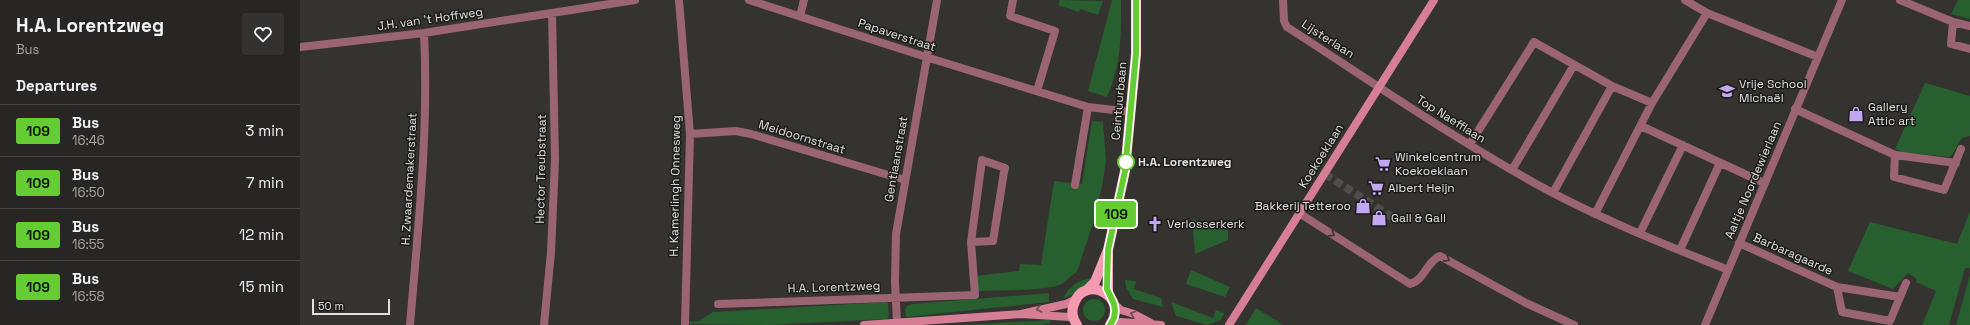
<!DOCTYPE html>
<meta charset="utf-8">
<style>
body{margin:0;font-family:"Space Grotesk",sans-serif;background:#333231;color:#f1f3f6;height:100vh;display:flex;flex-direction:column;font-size:15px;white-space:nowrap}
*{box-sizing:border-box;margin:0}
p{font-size:13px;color:#a4a5a6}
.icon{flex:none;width:22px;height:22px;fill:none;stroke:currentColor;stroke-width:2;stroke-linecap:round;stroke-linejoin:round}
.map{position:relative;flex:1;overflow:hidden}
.panel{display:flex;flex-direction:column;background:#272624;width:300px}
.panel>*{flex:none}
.badge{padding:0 8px;border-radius:3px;font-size:14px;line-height:26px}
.scale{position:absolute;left:12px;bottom:10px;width:78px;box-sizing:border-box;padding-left:4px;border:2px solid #e2e1df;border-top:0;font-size:11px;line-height:14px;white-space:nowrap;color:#e2e1df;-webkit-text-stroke:3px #1b1b19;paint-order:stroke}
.map>.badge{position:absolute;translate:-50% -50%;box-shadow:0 0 0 2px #fff}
h2{padding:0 16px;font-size:15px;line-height:36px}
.round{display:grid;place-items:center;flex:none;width:42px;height:42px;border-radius:4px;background:#333231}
.overview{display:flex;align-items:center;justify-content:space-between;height:68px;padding:0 16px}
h1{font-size:19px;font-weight:800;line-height:30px}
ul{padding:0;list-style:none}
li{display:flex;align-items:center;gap:12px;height:52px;padding:0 16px;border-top:1px solid #434341}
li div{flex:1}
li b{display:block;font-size:15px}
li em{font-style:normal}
li .badge{min-width:44px;font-weight:700;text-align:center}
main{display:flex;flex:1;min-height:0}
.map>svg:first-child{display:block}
.green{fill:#275f2e}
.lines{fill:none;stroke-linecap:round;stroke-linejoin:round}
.street-tunnel{stroke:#4e4d4a;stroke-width:8;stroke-dasharray:8 4;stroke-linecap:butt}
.street{stroke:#9b6472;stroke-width:8}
.secondary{stroke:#d67e95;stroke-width:8}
.primary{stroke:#f59bb1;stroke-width:10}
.oneway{stroke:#413134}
.oneway2{stroke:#6f4851}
.line-casing{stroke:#fff;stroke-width:9}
.line{stroke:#6c3;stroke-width:6}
.stop-dot{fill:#fff;stroke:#6c3;stroke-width:2}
.labels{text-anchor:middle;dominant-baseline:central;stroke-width:3;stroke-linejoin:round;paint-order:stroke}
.street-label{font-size:12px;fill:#e2e1df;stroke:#1b1b19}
.poi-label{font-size:12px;fill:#e2e1df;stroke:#1b1b19;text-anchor:start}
.stop-label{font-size:12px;font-weight:bold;fill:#e2e1df;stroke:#1b1b19;text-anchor:start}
</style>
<main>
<section class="panel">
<div class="overview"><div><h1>H.A. Lorentzweg</h1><p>Bus</p></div><a class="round"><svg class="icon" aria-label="heart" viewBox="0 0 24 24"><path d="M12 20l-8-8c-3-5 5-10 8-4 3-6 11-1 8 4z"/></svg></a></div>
<h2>Departures</h2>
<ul>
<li><span class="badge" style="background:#6c3;color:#111">109</span><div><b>Bus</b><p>16:46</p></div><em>3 min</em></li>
<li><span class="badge" style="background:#6c3;color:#111">109</span><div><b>Bus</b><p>16:50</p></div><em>7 min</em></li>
<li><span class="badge" style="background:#6c3;color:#111">109</span><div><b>Bus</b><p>16:55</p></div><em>12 min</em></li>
<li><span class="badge" style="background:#6c3;color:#111">109</span><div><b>Bus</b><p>16:58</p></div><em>15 min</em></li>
</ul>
</section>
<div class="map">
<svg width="1670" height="325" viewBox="0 0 1670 325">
<rect width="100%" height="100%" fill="#343330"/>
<path class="green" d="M760,0L803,1L798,15L780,9L779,12L758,5Z
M812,0H821C821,37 822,62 807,97L788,91Z
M1658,0H1670V19L1651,14Z
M1625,83L1670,96V136C1656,136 1659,151 1649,157L1602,152L1595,149Z
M792,121L803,122L806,161L802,186L795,217L777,272C771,275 764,283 760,285C742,291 698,290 677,291L676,276L719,271L720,264L741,265L754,181L782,184Z
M1670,212V268H1665L1649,325H1622L1636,291L1616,282L1617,279L1608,273L1593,289L1548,271L1570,222L1657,244Z
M892,219L928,230V240L895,254Z
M891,270L930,287L925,297L886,284Z
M1670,275V325H1656L1658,318Z
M792,278C786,287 774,296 763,298C770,286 778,280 792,278Z
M825,280L836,281L834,289L861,298L863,307L833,299L826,287Z
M749,293V302L606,317L605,310L607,306L612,304Z
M783 310a11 11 0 1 1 22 0a11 11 0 1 1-22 0Z
M586,302L588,303L589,315L587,319L468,325L389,324V322L399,321L413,312Z
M871,302L913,318L916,310L924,313L921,320L907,325L876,316Z
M956,308L983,325H946Z
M750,320V323L741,325H664Z"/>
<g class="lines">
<path class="street-tunnel" d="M1025,174L1098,221"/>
<path class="street" d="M379,0L390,134L385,325
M449,0L626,57L788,107L831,112
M713,0L710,16L755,31L737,91
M983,0L984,21L987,27C1074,83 1160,143 1251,192C1308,222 1369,246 1428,270
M1385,0L1407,13L1518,57
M1600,0L1653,22L1670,26
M500,16L504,0
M1653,22L1651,44L1670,49
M0,47L124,33L335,0
M1495,109L1595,155L1656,163
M1341,126L1464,183
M390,134L436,131L451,134L605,180
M1170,144L1234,42L1312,86L1352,103
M1595,155L1594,177L1644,190L1661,149
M1212,170L1274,65
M775,185L788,107
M1253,193L1312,86
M999,213L1110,284C1125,280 1126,262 1140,256L1226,303L1274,325
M1295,214L1352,103L1407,13
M1340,233L1383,145
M1439,243L1537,287L1600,297L1590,321L1542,312L1537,287
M1380,250L1420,163
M1600,297L1606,283
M418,304L675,295L671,242L682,160L705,168L704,172L693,241L671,242
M597,323L595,282L596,234L637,0
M110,325C118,228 129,131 124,33
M244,325L251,252L255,160L252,13
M1405,325L1542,0"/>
<path class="secondary" d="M814,304L821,310L834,314L851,323
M774,319L770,317L721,314L766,304L776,299
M811,324L821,322L861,325
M564,325L721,314
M929,325L1134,0"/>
<path class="primary" d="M808,252V294
M786,291L795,282L808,250L825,171L836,54V0
M777,325C773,319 771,311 774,304C784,273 830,296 810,325"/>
</g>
<defs><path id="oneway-chevron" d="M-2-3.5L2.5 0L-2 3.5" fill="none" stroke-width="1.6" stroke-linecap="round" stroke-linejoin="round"/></defs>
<g class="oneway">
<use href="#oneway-chevron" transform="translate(1032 234) rotate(33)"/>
<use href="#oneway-chevron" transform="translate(1147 259) rotate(29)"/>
</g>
<g class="oneway2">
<use href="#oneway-chevron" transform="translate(739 309) rotate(167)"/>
<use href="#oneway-chevron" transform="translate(833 314) rotate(-161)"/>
</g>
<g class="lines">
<defs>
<path id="line" d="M810,325L814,318L815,311L814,304L807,289L808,250L825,171L836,54V0"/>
</defs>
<use href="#line" class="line-casing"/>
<use href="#line" class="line"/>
</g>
<defs>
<symbol id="school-bare" viewBox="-9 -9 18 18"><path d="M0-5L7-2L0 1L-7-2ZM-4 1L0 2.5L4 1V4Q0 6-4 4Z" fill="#c3a7f2" stroke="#1b1b19" stroke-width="2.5" paint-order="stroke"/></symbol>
<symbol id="shop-bare" viewBox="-9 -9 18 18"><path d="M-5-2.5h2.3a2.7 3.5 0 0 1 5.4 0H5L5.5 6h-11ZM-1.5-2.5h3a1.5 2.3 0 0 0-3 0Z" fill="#c3a7f2" stroke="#1b1b19" stroke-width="2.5" paint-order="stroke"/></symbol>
<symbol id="supermarket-bare" viewBox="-9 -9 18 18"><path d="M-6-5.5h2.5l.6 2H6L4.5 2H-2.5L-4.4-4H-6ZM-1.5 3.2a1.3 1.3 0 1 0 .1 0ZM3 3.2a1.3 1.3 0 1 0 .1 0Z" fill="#c3a7f2" stroke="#1b1b19" stroke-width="2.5" paint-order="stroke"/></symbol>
<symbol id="church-bare" viewBox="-9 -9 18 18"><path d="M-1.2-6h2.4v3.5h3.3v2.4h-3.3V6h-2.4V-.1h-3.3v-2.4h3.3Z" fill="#c3a7f2" stroke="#1b1b19" stroke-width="2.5" paint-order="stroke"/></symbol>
</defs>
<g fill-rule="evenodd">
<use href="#school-bare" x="1416" y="80" width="22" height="22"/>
<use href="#shop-bare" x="1545" y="103" width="22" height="22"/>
<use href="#supermarket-bare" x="1072" y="153" width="22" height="22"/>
<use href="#supermarket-bare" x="1065" y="177" width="22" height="22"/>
<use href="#shop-bare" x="1052" y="195" width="22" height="22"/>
<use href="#shop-bare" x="1068" y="207" width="22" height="22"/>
<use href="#church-bare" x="844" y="213" width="22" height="22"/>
</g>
<circle class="stop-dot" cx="826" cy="162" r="8"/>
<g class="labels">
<g class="street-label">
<text transform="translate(130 19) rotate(-8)">J.H. van 't Hoffweg</text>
<text transform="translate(597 35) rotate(18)">Papaverstraat</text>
<text transform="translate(1028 39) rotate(33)">Lijsterlaan</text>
<text transform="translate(819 101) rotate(-85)">Ceintuurbaan</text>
<text transform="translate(1151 119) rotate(32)">Top Naefflaan</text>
<text transform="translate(502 137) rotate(17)">Meidoornstraat</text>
<text transform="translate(1021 156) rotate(-58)">Koekoeklaan</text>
<text transform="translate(596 159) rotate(-80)">Gentiaanstraat</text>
<text transform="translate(241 169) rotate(-89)">Hector Treubstraat</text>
<text transform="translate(109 179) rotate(-87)">H. Zwaardemakerstraat</text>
<text transform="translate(1453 180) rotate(-67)">Aaltje Noordewierlaan</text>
<text transform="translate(375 186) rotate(-89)">H. Kamerlingh Onnesweg</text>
<text transform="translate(1493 254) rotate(24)">Barbaragaarde</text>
<text transform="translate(534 287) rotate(-2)">H.A. Lorentzweg</text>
</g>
<g class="poi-label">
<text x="1439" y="84">Vrije School<tspan x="1439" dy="14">Michaël</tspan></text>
<text x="1568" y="107">Gallery<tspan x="1568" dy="14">Attic art</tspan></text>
<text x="1095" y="157">Winkelcentrum<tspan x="1095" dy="14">Koekoeklaan</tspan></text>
<text x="1088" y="188">Albert Heijn</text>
<text x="1051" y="206" text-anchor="end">Bakkerij Tetteroo</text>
<text x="1091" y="218">Gall &amp; Gall</text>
<text x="867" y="224">Verlosserkerk</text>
</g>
<g class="stop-label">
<text x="838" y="162">H.A. Lorentzweg</text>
</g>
</g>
</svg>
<div class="scale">50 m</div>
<b class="badge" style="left:816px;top:214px;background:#6c3;color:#111">109</b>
</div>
</main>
